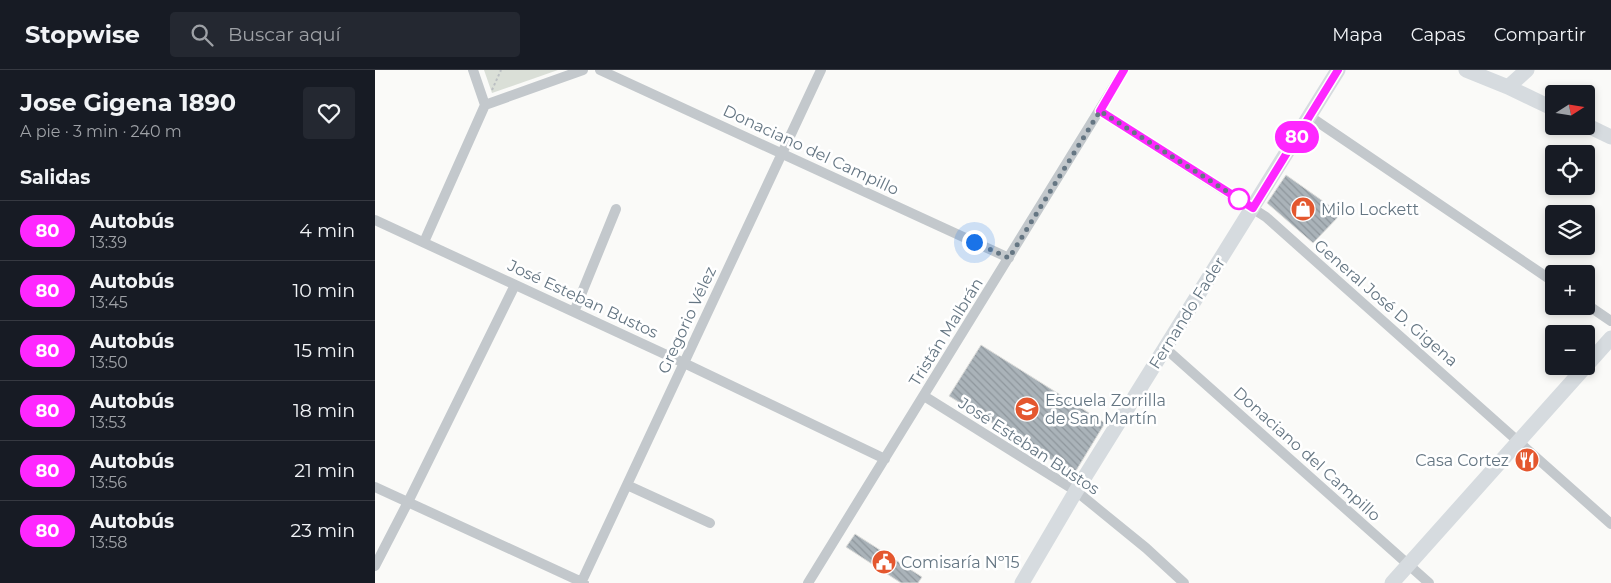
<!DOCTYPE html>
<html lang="es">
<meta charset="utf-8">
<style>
body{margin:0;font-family:Montserrat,sans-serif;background:#242831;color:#f1f3f6;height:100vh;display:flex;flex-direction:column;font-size:19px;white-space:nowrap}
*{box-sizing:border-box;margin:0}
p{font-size:16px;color:#9ea1a6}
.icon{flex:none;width:28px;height:28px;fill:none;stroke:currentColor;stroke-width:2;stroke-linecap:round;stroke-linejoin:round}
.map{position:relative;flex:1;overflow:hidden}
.details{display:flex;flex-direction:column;background:#171b24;width:375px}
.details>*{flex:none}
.badge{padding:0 10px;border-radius:16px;font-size:18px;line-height:32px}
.needle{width:32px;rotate:78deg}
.tools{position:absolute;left:1170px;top:15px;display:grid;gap:10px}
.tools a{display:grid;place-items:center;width:50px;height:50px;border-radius:5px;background:#171b24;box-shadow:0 2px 8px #0003;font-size:25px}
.you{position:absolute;width:25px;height:25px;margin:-12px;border:4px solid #fff;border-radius:50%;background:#1a73e8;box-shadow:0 0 0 8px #1a73e833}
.map>.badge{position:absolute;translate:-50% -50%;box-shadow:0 0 0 2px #fff}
h2{padding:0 20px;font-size:19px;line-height:45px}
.round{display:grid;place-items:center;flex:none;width:52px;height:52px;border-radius:5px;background:#242831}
.head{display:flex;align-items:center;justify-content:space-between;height:85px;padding:0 20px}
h1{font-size:24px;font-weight:700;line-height:38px}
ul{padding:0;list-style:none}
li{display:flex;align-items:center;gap:15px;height:60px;padding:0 20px;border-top:1px solid #363941}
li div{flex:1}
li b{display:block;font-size:19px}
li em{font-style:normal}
li .badge{min-width:55px;font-weight:700;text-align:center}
header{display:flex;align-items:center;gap:30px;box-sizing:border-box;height:70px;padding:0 25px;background:#171b24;border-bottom:1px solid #363941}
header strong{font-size:24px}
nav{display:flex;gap:28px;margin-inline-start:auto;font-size:18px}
.search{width:350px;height:45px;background:#242831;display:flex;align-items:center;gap:12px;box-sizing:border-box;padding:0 18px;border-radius:5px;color:#9ea1a6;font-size:19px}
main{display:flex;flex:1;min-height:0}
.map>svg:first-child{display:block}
.green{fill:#dadfd7}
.building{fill:url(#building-back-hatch);stroke:#dcdcda}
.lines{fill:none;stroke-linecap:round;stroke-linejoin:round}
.path{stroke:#bbbfc2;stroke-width:2;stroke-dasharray:2.5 2.5;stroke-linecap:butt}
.street{stroke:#c3c8cc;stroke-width:10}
.secondary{stroke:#d6dbdf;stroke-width:15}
.line-casing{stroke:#fff;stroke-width:11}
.line{stroke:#fe27ff;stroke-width:8}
.walk{stroke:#657683;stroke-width:5;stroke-dasharray:0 9}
.stop-dot{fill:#fff;stroke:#fe27ff;stroke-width:2.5}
.labels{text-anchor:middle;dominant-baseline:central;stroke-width:5;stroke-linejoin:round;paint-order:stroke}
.street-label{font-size:16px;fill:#657683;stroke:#fff}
.poi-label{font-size:16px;fill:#657683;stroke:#fff;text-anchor:start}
</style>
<header>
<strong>Stopwise</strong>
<div class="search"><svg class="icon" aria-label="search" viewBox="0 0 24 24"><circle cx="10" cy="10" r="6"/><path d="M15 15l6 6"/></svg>Buscar aquí</div>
<nav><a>Mapa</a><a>Capas</a><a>Compartir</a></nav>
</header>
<main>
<section class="details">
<div class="head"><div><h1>Jose Gigena 1890</h1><p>A pie · 3 min · 240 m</p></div><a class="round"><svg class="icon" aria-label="heart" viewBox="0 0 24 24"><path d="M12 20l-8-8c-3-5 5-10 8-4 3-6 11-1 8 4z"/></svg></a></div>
<h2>Salidas</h2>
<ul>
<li><span class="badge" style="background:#fe27ff;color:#fff">80</span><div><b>Autobús</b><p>13:39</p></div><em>4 min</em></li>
<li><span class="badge" style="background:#fe27ff;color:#fff">80</span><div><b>Autobús</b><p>13:45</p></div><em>10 min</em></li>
<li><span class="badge" style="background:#fe27ff;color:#fff">80</span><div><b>Autobús</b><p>13:50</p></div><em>15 min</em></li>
<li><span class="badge" style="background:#fe27ff;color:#fff">80</span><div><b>Autobús</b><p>13:53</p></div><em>18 min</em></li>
<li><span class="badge" style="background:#fe27ff;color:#fff">80</span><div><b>Autobús</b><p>13:56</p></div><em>21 min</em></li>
<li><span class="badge" style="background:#fe27ff;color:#fff">80</span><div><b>Autobús</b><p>13:58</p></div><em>23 min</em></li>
</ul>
</section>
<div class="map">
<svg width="1236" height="513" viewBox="0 0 1236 513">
<defs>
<pattern id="building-back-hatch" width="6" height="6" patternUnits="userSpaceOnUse" patternTransform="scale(1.25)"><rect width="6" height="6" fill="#aab3b9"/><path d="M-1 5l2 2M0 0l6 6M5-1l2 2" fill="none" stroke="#8e969c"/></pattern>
</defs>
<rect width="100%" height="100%" fill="#fafaf8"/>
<path class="green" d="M109,0H183L117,23Z"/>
<path class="building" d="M911,105L966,144L938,173L892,133Z
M606,275L730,353L699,404L574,326Z
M480,464L547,507L543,513H526L471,477Z"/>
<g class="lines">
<path class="path" d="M117,20L126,0"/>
<path class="street" d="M98,0L110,35L208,0
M225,0L634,188
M725,41L891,147L1236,454
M934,46L1179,212
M0,150L309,293L510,389
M49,172L110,35
M1211,234L1236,251
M199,242L241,139
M790,278L1054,513
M549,326L701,421L771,478L809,513
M252,415L335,453
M0,417L209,513
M0,496L33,432L140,215
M206,513L446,0
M433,513L749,0"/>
<path class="secondary" d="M1091,0L1133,17L1179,39
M1133,17L1152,0
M1211,55L1236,67
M1211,296L1236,268
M647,513L701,421L963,0
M1017,513L1211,296"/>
</g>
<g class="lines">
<defs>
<path id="line" d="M749,0L725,41L878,138L963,0"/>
</defs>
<use href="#line" class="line-casing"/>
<use href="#line" class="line"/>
<path class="walk" d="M599,172L634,188L725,41L864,129"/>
</g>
<defs>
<symbol id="shop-disc" viewBox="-11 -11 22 22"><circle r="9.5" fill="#e4572e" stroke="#fff"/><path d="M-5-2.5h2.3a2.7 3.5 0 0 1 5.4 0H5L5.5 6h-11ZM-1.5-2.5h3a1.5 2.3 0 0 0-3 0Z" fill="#fff"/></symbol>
<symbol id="school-disc" viewBox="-11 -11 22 22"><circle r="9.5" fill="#e4572e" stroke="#fff"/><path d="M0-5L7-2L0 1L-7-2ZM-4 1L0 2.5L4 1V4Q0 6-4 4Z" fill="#fff"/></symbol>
<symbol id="restaurant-disc" viewBox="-11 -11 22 22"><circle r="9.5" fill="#e4572e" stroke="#fff"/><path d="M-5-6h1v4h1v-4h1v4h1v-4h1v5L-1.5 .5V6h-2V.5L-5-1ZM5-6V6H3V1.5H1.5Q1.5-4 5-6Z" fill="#fff"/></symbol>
<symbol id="civic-disc" viewBox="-11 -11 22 22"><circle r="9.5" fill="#e4572e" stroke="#fff"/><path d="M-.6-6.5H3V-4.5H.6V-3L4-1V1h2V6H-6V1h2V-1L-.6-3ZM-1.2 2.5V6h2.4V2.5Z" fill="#fff"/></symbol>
</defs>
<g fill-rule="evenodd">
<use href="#shop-disc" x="914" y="125" width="28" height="28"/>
<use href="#school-disc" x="638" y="325" width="28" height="28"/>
<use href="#restaurant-disc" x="1138" y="376" width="28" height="28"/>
<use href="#civic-disc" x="495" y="478" width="28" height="28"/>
</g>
<circle class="stop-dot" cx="864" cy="129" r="10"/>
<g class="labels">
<g class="street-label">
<text transform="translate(436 80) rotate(25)">Donaciano del Campillo</text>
<text transform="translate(208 229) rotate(25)">José Esteban Bustos</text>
<text transform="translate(1011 233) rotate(41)">General José D. Gigena</text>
<text transform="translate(812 243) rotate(-58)">Fernando Fader</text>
<text transform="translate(312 250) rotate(-65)">Gregorio Vélez</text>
<text transform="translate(571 262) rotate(-58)">Tristán Malbrán</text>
<text transform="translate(654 376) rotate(33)">José Esteban Bustos</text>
<text transform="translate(932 384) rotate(42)">Donaciano del Campillo</text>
</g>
<g class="poi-label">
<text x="946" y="139">Milo Lockett</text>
<text x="670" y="330">Escuela Zorrilla<tspan x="670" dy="18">de San Martín</tspan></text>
<text x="1134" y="390" text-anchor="end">Casa Cortez</text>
<text x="526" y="492">Comisaría Nº15</text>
</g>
</g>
</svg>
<div class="tools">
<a><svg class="needle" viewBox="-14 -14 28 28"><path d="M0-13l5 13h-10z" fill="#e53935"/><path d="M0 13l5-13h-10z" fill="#9ea1a6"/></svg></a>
<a><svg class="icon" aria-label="locate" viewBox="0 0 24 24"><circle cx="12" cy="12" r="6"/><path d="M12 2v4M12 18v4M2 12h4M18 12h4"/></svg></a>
<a><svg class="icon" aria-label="layers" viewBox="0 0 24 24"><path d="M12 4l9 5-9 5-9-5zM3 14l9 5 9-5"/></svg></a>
<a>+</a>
<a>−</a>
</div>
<div class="you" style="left:599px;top:172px"></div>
<b class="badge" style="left:922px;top:67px;background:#fe27ff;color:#fff">80</b>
</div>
</main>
